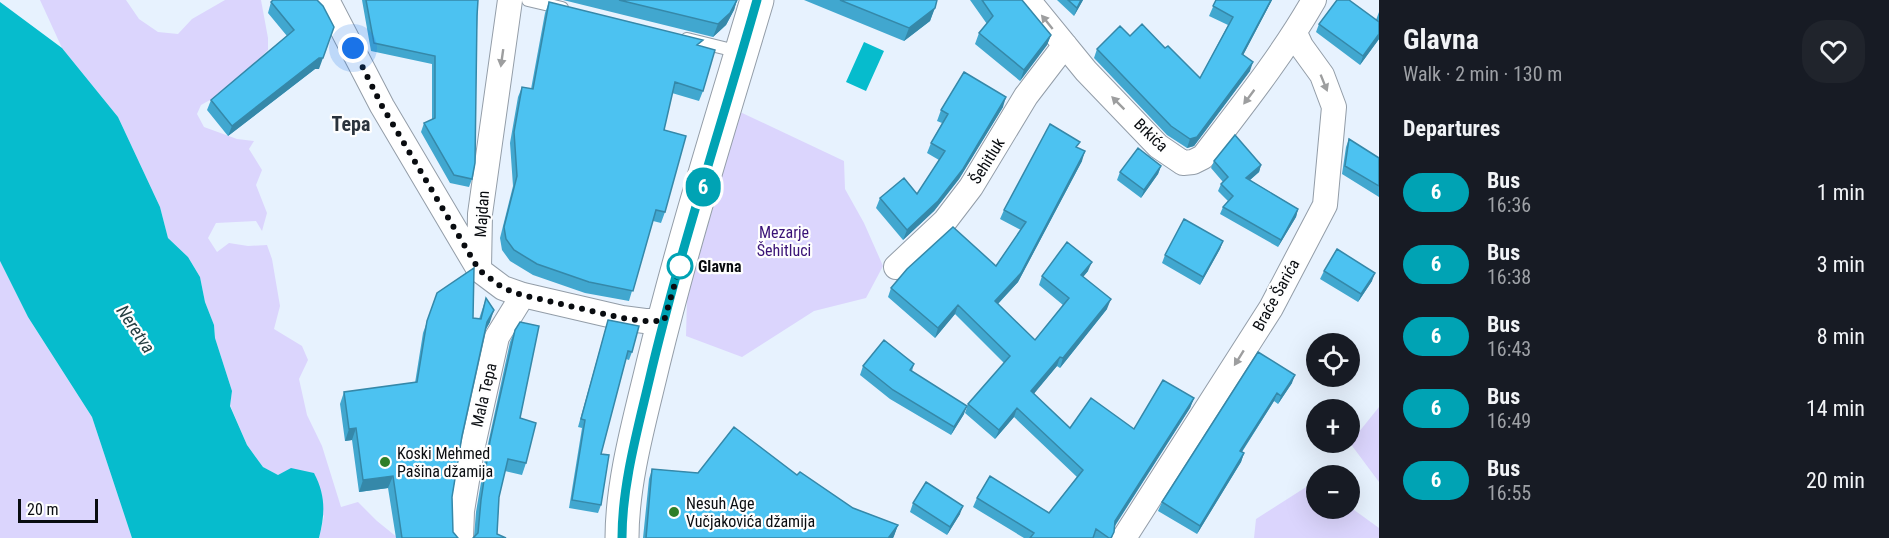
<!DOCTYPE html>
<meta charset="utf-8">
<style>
body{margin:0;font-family:"Roboto Condensed",sans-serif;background:#20242c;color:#f1f3f6;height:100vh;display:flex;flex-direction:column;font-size:22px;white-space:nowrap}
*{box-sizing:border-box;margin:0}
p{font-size:20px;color:#9ea1a6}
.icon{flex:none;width:33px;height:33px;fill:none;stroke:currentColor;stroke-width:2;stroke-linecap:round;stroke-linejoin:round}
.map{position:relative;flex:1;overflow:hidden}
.side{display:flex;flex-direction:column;background:#171b24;width:510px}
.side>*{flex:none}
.badge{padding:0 12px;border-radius:20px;font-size:21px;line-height:39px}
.controls{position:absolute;left:1306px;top:333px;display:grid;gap:12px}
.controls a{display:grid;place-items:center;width:54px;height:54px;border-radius:50%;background:#171b24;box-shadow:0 6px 24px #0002;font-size:30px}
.scale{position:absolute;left:18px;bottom:15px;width:80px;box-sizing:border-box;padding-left:6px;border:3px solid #090c10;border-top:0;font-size:16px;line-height:21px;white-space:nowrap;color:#090c10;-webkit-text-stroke:4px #fefefe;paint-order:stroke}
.you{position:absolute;width:30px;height:30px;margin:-15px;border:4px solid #fff;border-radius:50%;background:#1a73e8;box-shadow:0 0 0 9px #1a73e833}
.map>.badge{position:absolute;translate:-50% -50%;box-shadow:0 0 0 3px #fff}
h2{padding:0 24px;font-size:22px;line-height:54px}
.round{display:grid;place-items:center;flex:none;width:63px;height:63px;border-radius:24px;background:#20242c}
.summary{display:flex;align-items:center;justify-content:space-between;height:102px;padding:0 24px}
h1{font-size:28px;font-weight:700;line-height:45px}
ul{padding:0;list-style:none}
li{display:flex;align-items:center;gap:18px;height:72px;padding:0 24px}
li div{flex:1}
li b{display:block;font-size:22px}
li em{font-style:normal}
li .badge{min-width:66px;font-weight:700;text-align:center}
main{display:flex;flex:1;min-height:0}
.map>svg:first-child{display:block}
.green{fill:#dbd5fd}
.water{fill:#06bccd}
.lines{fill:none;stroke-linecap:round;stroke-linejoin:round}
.lane-casing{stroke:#939da8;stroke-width:14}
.street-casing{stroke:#939da8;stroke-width:26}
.secondary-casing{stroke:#939da8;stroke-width:35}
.lane{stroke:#fff;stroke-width:12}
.street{stroke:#fff;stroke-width:24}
.secondary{stroke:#fff;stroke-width:33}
.wall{fill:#41a7cf}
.shaded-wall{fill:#3588a9}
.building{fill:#4cc2f1;stroke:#3588a9;stroke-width:1.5}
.oneway{fill:#9d9e9f}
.line-casing{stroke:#fff;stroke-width:14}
.line{stroke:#00a3b4;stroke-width:9}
.walk{stroke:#090c10;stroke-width:6;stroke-dasharray:0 10.8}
.stop-dot{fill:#fff;stroke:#00a3b4;stroke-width:3}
.poi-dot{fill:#2e7e28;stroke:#fefefe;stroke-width:2}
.labels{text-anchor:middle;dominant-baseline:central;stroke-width:4.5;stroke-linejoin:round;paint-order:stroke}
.street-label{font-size:16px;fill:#090c10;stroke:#fefefe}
.park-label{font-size:16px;fill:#391276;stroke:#fefefe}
.stop-label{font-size:16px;font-weight:bold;fill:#090c10;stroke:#fefefe;text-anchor:start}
.poi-label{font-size:16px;fill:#090c10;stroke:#fefefe;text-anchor:start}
.water-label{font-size:18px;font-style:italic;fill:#273f42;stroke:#fefefe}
.quarter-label{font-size:20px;font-weight:bold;fill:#2a333c;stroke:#fefefe}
</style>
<main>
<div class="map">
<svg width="1379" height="538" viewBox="0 0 1379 538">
<rect width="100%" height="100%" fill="#e7f2fe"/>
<path class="green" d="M40,0H126L139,19L158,32L178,34L192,19L225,0H261L268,38V50L228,90L201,105L197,114L204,127L237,139L254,141L249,149L262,170L256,185L267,213L262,231L256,221L216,223L208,238L217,252L229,243L248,246L267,245L272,259L280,306L274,329L302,346L308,360L299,379L307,415L322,446L341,507L358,502L377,521L398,538H319L324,516L278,475L263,467L247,445L230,405L232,391L215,338L214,325L205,302L200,277L188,257L168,238L160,207L118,117L62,48Z
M740,112L844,161L845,189L864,223L883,266L866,298L814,311L742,357L686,336L687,299Z
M0,261L28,317L92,417L132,538H0Z
M1379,407V482L1350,443Z
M1314,482L1317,484V508L1350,507L1379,528V538H1254L1256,519Z"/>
<path class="water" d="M0,2L62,48L118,117L160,207L168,238L188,257L200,277L205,302L214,325L215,338L232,391L230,406L247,445L263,467L278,475L291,468L314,473C326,496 325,514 319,538H132L92,417L28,317L0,261Z
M864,42L884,51L866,91L846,82Z"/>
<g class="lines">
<defs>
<path id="lane" d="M528,0L562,8
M687,39L740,52"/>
<path id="street" d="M327,0L382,106L479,270L503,288L523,295L622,318L645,321H664
M1028,0L1086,71L1158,146L1183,163L1193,162L1203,157C1242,106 1282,56 1314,0
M896,267L945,221L971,187L1026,96L1065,45
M479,268L480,214L510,0
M461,538L462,511L472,450L497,337L523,295
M1124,538L1271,308L1325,205L1334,107L1322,75L1301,46L1295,33"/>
<path id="secondary" d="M622,538C622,481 640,419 653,364C683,241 721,121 757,0"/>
</defs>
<use href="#lane" class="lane-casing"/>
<use href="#street" class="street-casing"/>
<use href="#secondary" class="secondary-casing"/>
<use href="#lane" class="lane"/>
<use href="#street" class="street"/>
<use href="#secondary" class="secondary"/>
</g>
<path class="wall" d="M317,0L319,69H315L228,136L207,110L211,100L287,36L268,13L271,2Z
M362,0H478L472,179L469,187L450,183L421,132L424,123L432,120V64L371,51Z
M563,0H737L734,10L726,25L713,37Z
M804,0H937L930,21L904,41Z
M970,0H1022L1051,35L1047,45L1020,81L975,44L979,33L987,24Z
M1057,0H1083L1074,16Z
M1216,0H1272L1243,55L1250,71L1194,146L1187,148L1167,135L1094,58L1097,49L1130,36L1165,48L1200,78L1228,25L1209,16Z
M549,2L700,46L703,91L699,101L672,93L664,130L665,212L661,223L653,221L629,301L585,293L533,275L510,261L502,250L500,238L513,186L510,143L518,97L522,87L531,89L545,13Z
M1379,12V39L1360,65L1316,32L1319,24L1376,20Z
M1003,107L959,179L934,211L903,240L876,208L880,198L917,194L939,160L927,153L931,143L942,123L937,121L941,110Z
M1349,139L1379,158V197L1342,174L1346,147Z
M1078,148L1082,161L1018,282L998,304L1035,340L1063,305L1039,285L1042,276L1088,271L1083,277L1107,309L1060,368L1057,366L1033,394L1070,428L1134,429L1194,398L1190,408L1115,526L1112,538H1024L973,507L977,498L1049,513L1077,477L1014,417L995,439L965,413L968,404L1004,363L955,314L935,338L888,297L891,288L996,266L1021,230L1000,219L1004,210Z
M1214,161L1261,165L1259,172L1250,180L1298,209L1296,217L1278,247L1220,214L1223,207L1228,201L1218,191L1221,184L1223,182L1211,168Z
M1161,166L1158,174L1141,198L1117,180L1120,172Z
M1223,241L1220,249L1200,285L1162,263L1165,255Z
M1324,271L1372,281L1358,302L1320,279Z
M437,293L473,318L479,319L486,298L490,322L486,329L462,436L452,497L453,532L458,538H396L388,488L359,492L352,440L345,441L340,404L344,392L415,383L423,333Z
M608,320L632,352L629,360L626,359L601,454V505L598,513L569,508L582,428L578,427Z
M515,330L520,418L526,463L522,475L505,471L499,497L497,534L474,537L476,512L486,453L510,342Z
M1258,352L1292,383L1278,404L1274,401L1242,452L1244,453L1241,462L1197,534L1158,511L1162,502Z
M914,364L912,371L964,414L951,435L890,399L860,375L863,366Z
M652,469L698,473L797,475L853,508L898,525L893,538H643L649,479Z
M913,503L960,514L947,535L910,512Z"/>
<path class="shaded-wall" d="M737,0L734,10L726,25L713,37L718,24Z
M1081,0H1083L1074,16L1077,8Z
M1271,0H1272L1239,63L1242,54Z
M935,8L930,21L904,41L909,28Z
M1379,34V39L1360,65L1363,56Z
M1051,35L1047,45L1020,81L1024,70Z
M319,58H323L319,69H315L228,136L232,126Z
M1253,62L1250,71L1194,146L1187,148L1190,139Z
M1006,97L1003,107L959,179L934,211L903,240L907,230Z
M1085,151L1082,161L1018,282L992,310L995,301Z
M1261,165L1259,172L1243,186L1246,178Z
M1161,166L1158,174L1141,198L1144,190Z
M1298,209L1296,217L1278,247L1281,240Z
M1223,241L1220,249L1200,285L1203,277Z
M1092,262L1088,271L1077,284L1081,275Z
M1375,273L1372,281L1358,302L1361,294Z
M1111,299L1107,309L1060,368L1063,358Z
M958,305L955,314L935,338L938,328Z
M494,310L490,322L483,334L487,322Z
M1060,357L1057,366L1028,401L1031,391Z
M1295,375L1292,383L1278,404L1281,396Z
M1277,393L1274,401L1237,459L1240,451Z
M1194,398L1190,408L1112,530L1115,521Z
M967,406L964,414L951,435L954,427Z
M1017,408L1014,417L995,439L999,430Z
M356,428L352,440L345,441L349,429Z
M1244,453L1241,462L1197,534L1200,526Z
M393,476L388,488L359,492L363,480Z
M963,506L960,514L947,535L950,527Z
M898,525L894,536L893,538H889Z"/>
<path class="building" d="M273,0H317L323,6L334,27L323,58H319L232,126L211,100L294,30L271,2Z
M366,0H478L477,16L475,163L472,179L454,175L424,123L435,118V56L374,43Z
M619,0H737L730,13L718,24Z
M840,0H937L935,8L909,28Z
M982,0H1022L1051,35L1024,70L979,33L993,16Z
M1068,0H1081L1077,8Z
M1216,0H1271L1242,54L1253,62L1197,137L1190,139L1171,126L1097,49L1120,26L1130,36L1142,24L1165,48L1168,46L1200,78L1233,17L1213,6Z
M1337,0H1349L1379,22V34L1363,56L1319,24Z
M549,2L703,40L697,45L715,50L703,91L675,82L664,130L686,136L665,212L656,210L633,291L589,282L537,264L514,250L506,239L504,227L517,176L514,132L522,87L533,89Z
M964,72L1006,97L963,169L938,201L907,230L880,198L904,178L917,194L945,151L931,143L948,114L941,110Z
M1050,124L1080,142L1076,147L1085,151L1021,273L995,301L1035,340L1069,298L1042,276L1067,242L1092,262L1081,275L1111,299L1063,358L1060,357L1031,391L1070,428L1091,398L1134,429L1163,380L1194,398L1115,521L1114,532L1111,538H1109L1096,529L1093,538H1030L1034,533L977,498L990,476L1049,513L1083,470L1017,408L999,430L968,404L1010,356L958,305L938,328L891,288L907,269L953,227L996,266L1026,222L1004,210Z
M1235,135L1261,165L1246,178L1298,209L1281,240L1223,207L1233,196L1221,184L1228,177L1214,161Z
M1349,139L1379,158V186L1345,166Z
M1138,148L1161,166L1144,190L1120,172Z
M1184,219L1223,241L1203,277L1165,255Z
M1337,249L1375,273L1361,294L1324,271Z
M474,268L473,318L481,319L486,298L494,310L487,322L462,436L452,497L453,532L458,538H402L393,476L363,480L356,428L349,429L344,392L417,382L427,321L437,293Z
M608,320L639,326L632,352L628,351L601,454L609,455L601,505L572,500L585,420L581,419Z
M520,322L539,326L520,418L536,423L526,463L508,459L499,497L497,534L506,538H473L478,533L481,500L490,441L515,330Z
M884,340L914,364L910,370L967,406L954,427L893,390L863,366Z
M1258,352L1295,375L1281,396L1277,393L1240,451L1244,453L1200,526L1162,502Z
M734,427L797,475L800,472L853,508L898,525L889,537L891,538H646L652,469L698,473Z
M926,482L963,506L950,527L913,503Z"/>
<defs><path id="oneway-solid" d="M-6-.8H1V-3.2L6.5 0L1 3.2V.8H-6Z" transform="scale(1.5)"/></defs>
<g class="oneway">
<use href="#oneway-solid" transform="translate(1047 22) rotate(-129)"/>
<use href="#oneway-solid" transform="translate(502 58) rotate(98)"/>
<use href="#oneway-solid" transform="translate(1324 83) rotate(68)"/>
<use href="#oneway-solid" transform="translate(1249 97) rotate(127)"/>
<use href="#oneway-solid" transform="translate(1118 103) rotate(-135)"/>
<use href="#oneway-solid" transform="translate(1239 358) rotate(122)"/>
</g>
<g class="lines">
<defs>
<path id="line" d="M622,538C622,486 637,432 649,381C679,253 721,127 757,0"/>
</defs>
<use href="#line" class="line-casing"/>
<use href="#line" class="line"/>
<path class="walk" d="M353,48L382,106L479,270L503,288L522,295L622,318L645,321H664L682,259L680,266"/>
</g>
<circle class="stop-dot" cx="680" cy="266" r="12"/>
<g class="poi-dot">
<circle cx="385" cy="462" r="6"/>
<circle cx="674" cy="512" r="6"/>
</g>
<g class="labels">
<g class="street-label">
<text transform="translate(1151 135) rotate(44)">Brkića</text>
<text transform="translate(987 161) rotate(-58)">Šehitluk</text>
<text transform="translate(482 214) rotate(-86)">Majdan</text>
<text transform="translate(1276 295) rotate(-61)">Braće Šarića</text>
<text transform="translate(484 395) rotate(-77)">Mala Tepa</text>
</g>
<g class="park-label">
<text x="784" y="232">Mezarje<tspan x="784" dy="18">Šehitluci</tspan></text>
</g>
<g class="stop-label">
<text x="698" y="266">Glavna</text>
</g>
<g class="poi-label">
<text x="397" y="453">Koski Mehmed<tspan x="397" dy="18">Pašina džamija</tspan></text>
<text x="686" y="503">Nesuh Age<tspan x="686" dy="18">Vučjakovića džamija</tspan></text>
</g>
<g class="water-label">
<text transform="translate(136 329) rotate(56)">Neretva</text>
</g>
<g class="quarter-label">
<text x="351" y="124">Tepa</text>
</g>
</g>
</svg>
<div class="controls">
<a><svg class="icon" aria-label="locate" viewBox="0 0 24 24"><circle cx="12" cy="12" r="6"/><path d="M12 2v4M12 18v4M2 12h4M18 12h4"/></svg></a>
<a>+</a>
<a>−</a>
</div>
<div class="scale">20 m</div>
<div class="you" style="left:353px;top:48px"></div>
<b class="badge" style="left:703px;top:187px;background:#00a3b4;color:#fff">6</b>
</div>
<section class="side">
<div class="summary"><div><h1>Glavna</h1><p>Walk · 2 min · 130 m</p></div><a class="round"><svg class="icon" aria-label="heart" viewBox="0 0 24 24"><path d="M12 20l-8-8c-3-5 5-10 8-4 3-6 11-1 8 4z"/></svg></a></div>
<h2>Departures</h2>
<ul>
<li><span class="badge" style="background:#00a3b4;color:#fff">6</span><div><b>Bus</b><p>16:36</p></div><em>1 min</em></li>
<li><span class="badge" style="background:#00a3b4;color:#fff">6</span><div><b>Bus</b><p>16:38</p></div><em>3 min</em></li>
<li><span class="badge" style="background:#00a3b4;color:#fff">6</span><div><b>Bus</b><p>16:43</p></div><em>8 min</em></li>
<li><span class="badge" style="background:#00a3b4;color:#fff">6</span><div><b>Bus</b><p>16:49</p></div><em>14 min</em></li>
<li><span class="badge" style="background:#00a3b4;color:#fff">6</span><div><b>Bus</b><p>16:55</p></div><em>20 min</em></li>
</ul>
</section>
</main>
